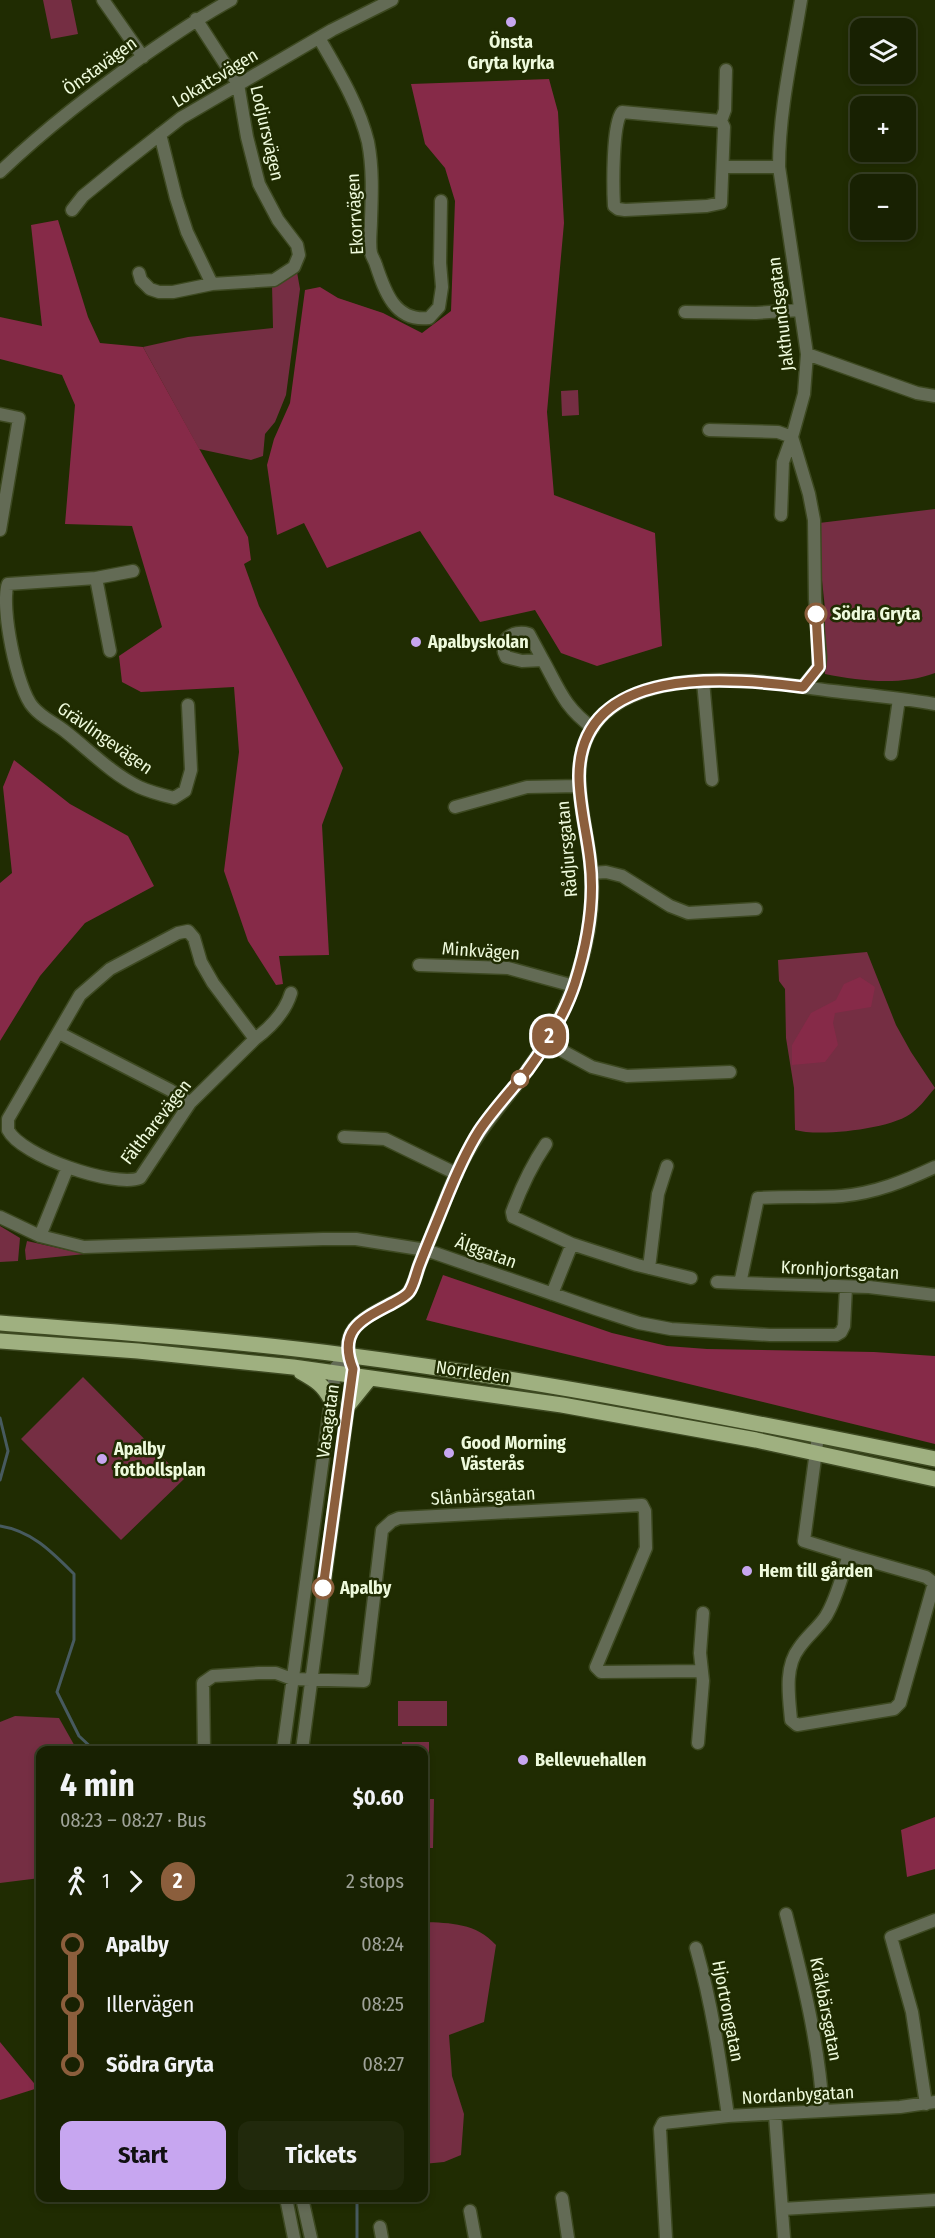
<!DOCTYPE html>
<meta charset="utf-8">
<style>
body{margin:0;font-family:"Fira Sans Condensed",sans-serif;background:#21290c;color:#f1f3f6;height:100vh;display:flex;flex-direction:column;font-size:22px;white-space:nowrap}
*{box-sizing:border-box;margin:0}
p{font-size:20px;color:#9fa399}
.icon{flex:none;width:33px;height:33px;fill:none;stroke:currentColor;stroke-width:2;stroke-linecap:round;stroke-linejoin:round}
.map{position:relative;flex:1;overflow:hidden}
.panel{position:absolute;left:36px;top:1746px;width:392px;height:456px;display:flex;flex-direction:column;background:#182102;border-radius:12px;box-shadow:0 3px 9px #0003,0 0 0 2px #363e24}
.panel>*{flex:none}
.badge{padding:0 12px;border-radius:20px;font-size:21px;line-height:39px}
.fabs{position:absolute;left:850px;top:18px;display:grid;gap:12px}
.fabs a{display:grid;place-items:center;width:66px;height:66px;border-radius:12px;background:#182102;box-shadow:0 3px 9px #0003,0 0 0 2px #363e24;font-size:30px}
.map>.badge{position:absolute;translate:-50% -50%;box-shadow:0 0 0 3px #fff}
.legs{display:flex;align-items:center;gap:9px;height:66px;padding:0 24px;font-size:20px}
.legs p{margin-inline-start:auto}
.head{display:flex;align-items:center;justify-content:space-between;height:102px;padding:0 24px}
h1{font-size:33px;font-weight:700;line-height:45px}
.button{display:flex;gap:12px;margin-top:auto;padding:12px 24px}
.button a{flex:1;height:69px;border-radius:12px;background:#c7a6f0;color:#111;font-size:24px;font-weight:700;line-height:69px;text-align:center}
.button a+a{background:#21290c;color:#f1f3f6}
ul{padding:0 24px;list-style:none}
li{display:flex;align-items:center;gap:21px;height:60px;font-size:22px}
li i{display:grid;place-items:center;width:9px;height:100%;margin:0 8px;background:currentColor}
li i::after{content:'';width:15px;height:15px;margin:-8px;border:4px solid;border-radius:50%;background:#182102}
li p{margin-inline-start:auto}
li:first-child i{background:linear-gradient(#0000 50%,currentColor 0)}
li:last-child i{background:linear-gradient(currentColor 50%,#0000 0)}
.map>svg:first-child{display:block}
.green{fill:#752e43}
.forest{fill:#862a48}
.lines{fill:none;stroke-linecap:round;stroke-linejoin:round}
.stream{stroke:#475a5f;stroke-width:3}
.minor-casing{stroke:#3d4921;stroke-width:15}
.major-casing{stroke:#3d4921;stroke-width:18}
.minor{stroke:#636b55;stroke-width:12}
.major{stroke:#9fb080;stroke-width:15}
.line-1-casing{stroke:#fff;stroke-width:14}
.line-1{stroke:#8b5e3c;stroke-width:9}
.poi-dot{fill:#c7a6f0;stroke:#202c02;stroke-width:2}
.stop-1-dot{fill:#fff;stroke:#8b5e3c;stroke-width:3}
.labels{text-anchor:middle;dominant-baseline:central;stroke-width:5;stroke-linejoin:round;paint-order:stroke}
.poi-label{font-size:18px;font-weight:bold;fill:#eefadc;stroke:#202c02;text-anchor:start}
.street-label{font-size:18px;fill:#eefadc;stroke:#202c02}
.stop-label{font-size:18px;font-weight:bold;fill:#eefadc;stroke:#202c02;text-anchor:start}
</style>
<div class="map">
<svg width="935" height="2238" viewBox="0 0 935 2238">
<rect width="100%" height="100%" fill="#202c02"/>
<path class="green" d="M43,0H71L78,34L51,39Z
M297,272L300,289L286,395L275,422L265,434L263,456L251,460L199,449L143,347L188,337L273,328L272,284Z
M578,390L579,415L562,416L561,391Z
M935,509V673C900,686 861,681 825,674V609L820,561L819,523Z
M867,952L896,1025L911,1052L935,1088C928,1096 921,1106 913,1112C894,1129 819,1137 795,1130L794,1088L786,1038L785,989L779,981L778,960Z
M0,1226L20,1238L18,1261L0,1262Z
M27,1241L85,1254L26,1260L25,1250Z
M83,1377L184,1479L121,1540L21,1439Z
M398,1701H447V1726H398Z
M15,1716L59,1718L77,1750H40V1878L0,1883V1722Z
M402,1742H429V1791H423V1750H402Z
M423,1799H434L433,1848H423Z
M423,1922C451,1923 476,1923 496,1945L484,2022L449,2035L452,2076L464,2114L461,2155L444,2162L423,2164Z"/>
<path class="forest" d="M549,79L558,112L564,223L547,412L554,495L655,533L662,646L597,666L561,653L535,610L480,622L420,531L327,568L304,523L277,535L267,465L274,439L290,403L305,290L320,287L338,298L383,313L422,333L451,311L455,201L445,168L425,144L411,84Z
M58,220L88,317L100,343L143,347L248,537L251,560L244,564L259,606L343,768L322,825L329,955L279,956L283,984L276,985L248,941L224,871L239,752L234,687L141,692L122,682L119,656L162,627L132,526L65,524L75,405L62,375L0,359V317L42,326L31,225Z
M14,760L70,804L128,836L154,886L85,923L40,976L0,1041V883L12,873L3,787Z
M860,977L875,987L871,1007L835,1013L833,1023L838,1045L825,1062L792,1065V1045L811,1013L836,1000L844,984Z
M443,1275L612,1333L667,1346L707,1349L874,1352L935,1356V1444L426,1320Z
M935,1817V1869L907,1877L901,1830Z
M0,2042L38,2088L0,2100Z"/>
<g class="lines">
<path class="stream" d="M0,1418L8,1451L0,1480
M0,1526C32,1531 52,1552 74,1574V1640L57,1692L79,1736L94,1750
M357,2203V2238"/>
<defs>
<path id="minor" d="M103,0L143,57
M801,0C792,55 779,111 779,167L807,354L804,394L792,437L809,494L814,520L815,599L820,657L819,667L803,687
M319,38C338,71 359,105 368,142C373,168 372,194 371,220C371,230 369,243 371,253C372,257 375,261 376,265C385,292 395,322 429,318L439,307L442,287L440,263L441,201
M721,121L622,112C612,124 613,188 614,206L618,209L625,210L707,206L721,203L724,127L721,121L725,110L726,70
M160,134L176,198L187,232L212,284
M723,167H779
M0,172C46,128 91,94 142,57C172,36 198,18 231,0
M72,210L83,196L121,165L181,118L332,30L392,0
M139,273L141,280L150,289L159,292H173L212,284L274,280L294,267L299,255L297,245L278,220L259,184L247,137L238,84L196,19
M685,312L756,313L800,310
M807,354L917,393L935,396
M0,414L19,418L0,530
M709,430L778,432L792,437L783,462L781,515
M133,571L96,578L8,584C0,605 17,690 33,707C42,718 55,723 66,732C89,750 112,774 139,787C150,792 162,795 174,798L185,791L191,770L188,705
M96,578L110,651
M543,660L529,634C512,629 497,641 506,657L522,661L543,660C559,689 564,707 593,728
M703,681L712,780
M891,754L899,699
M455,807L527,787L579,786
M591,873L606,872L622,876L670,906L688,913L756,909
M188,931L194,938L201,962L213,983L255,1039L190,1103L140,1178C114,1188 21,1156 8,1130V1119L80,995L110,969L178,933Z
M419,965L508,968L574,986
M59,1033L170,1090L190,1103
M255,1039C271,1027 285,1013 291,993
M546,1042L592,1067L627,1076L730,1072
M344,1137L385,1139L457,1174
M546,1144C531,1166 521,1188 512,1212L513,1217L572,1244L637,1265L691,1278
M935,1167C905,1181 875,1193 842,1196C814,1198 786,1196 758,1198L741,1279L742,1283L869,1287L935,1295
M0,1217L40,1236L84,1247L323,1239H356L426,1250L596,1309L639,1323L671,1329L770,1335H836L841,1332L844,1326L846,1287
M40,1236L67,1169
M649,1268L658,1194L667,1166
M717,1282L742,1283
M552,1294L572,1244
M818,1436L804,1541L849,1555C842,1575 837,1598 826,1616C818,1628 807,1636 799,1648C784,1667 789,1697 791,1720L797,1725L894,1709L900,1703L934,1583L926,1577L849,1555
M698,1743L703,1681L700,1653L703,1613
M204,1750L203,1683L213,1676L259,1673H276L292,1679L364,1681L382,1530L392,1521L399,1518L642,1505L645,1511L646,1548L596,1667L601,1672L702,1671
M283,1750L331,1400L336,1367L347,1355
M302,1750L353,1369C337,1331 360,1320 390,1304C396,1301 404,1298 408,1293C414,1285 417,1272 420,1263C433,1233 444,1201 457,1172C477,1130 502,1106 528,1069C570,1011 598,939 591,866C587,832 577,798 580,764C588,682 694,676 757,681C782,683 808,688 833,691C867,695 901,698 935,704
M786,1914C803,1980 819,2044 823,2111
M696,1948C712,2004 720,2060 728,2116
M926,2104L912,2012L891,1937L935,1920
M775,2115L784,2238
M286,2198L294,2238
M302,2198L311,2238
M562,2198L568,2238
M782,2209L935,2200
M470,2211L475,2238
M380,2227L382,2238
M666,2238L660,2129L663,2123L728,2116L900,2107L935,2102"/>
<path id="major" d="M0,1323C115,1332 231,1340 345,1355C544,1381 739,1419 935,1459
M0,1341L138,1351L293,1367L562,1405L756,1440L935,1479
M301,1372C315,1380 324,1385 331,1400
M349,1404L370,1378"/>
</defs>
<use href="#minor" class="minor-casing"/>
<use href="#major" class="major-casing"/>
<use href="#minor" class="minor"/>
<use href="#major" class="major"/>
</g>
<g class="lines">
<defs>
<path id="line-1" d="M323,1588L353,1369C337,1329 363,1319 393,1303C398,1300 405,1297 409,1292C414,1285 416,1274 419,1266C427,1245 436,1224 444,1204C454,1179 465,1153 479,1131C493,1110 511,1091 527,1071C546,1045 565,1014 575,983C587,945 595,902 590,861C587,833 579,805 579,776C580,664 727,677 803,687L819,667L816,614"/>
</defs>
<use href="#line-1" class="line-1-casing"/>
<use href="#line-1" class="line-1"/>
</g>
<g class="poi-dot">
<circle cx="511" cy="22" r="6"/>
<circle cx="416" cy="642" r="6"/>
<circle cx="449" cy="1453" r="6"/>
<circle cx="102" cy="1459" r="6"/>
<circle cx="747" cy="1571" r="6"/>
<circle cx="523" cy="1760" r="6"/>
</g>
<g class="stop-1-dot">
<circle cx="816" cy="614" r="10"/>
<circle cx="520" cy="1079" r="8"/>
<circle cx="323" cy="1588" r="10"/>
</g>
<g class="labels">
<g class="poi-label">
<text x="511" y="42" text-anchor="middle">Önsta<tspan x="511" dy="21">Gryta kyrka</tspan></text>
<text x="428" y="642">Apalbyskolan</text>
<text x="461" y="1443">Good Morning<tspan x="461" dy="21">Västerås</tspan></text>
<text x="114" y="1449">Apalby<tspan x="114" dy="21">fotbollsplan</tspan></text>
<text x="759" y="1571">Hem till gården</text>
<text x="535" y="1760">Bellevuehallen</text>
</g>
<g class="street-label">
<text transform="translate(100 66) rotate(-36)">Önstavägen</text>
<text transform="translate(215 78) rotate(-31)">Lokattsvägen</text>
<text transform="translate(267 133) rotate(77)">Lodjursvägen</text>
<text transform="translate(355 214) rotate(-93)">Ekorrvägen</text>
<text transform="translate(781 314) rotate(-97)">Jakthundsgatan</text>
<text transform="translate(105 738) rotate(35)">Grävlingevägen</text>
<text transform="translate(567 849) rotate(-95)">Rådjursgatan</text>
<text transform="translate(481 951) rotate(4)">Minkvägen</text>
<text transform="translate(156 1122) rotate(-52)">Fältharevägen</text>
<text transform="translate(486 1252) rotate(20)">Älggatan</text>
<text transform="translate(840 1270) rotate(3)">Kronhjortsgatan</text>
<text transform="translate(473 1372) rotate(8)">Norrleden</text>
<text transform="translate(328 1421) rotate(-82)">Vasagatan</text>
<text transform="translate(483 1496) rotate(-3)">Slånbärsgatan</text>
<text transform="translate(826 2009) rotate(79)">Kråkbärsgatan</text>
<text transform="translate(728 2011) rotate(79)">Hjortrongatan</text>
<text transform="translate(798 2095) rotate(-3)">Nordanbygatan</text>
</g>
<g class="stop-label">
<text x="832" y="614">Södra Gryta</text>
<text x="340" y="1588">Apalby</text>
</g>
</g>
</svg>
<div class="fabs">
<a><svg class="icon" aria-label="layers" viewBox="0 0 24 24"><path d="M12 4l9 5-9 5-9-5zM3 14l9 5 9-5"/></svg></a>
<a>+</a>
<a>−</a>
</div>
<b class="badge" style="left:549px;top:1036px;background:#8b5e3c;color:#fff">2</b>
<section class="panel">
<div class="head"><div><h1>4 min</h1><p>08:23 – 08:27 · Bus</p></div><b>$0.60</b></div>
<div class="legs"><svg class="icon" aria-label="walk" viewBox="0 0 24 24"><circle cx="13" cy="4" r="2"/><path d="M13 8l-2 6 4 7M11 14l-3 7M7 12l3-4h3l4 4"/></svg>1<svg class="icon" aria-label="forward" viewBox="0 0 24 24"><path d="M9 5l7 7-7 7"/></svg><b class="badge" style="background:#8b5e3c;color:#fff">2</b><p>2 stops</p></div>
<ul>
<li><i style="color:#8b5e3c"></i><b>Apalby</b><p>08:24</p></li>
<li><i style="color:#8b5e3c"></i><span>Illervägen</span><p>08:25</p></li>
<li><i style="color:#8b5e3c"></i><b>Södra Gryta</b><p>08:27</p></li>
</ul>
<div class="button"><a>Start</a><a>Tickets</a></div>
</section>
</div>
